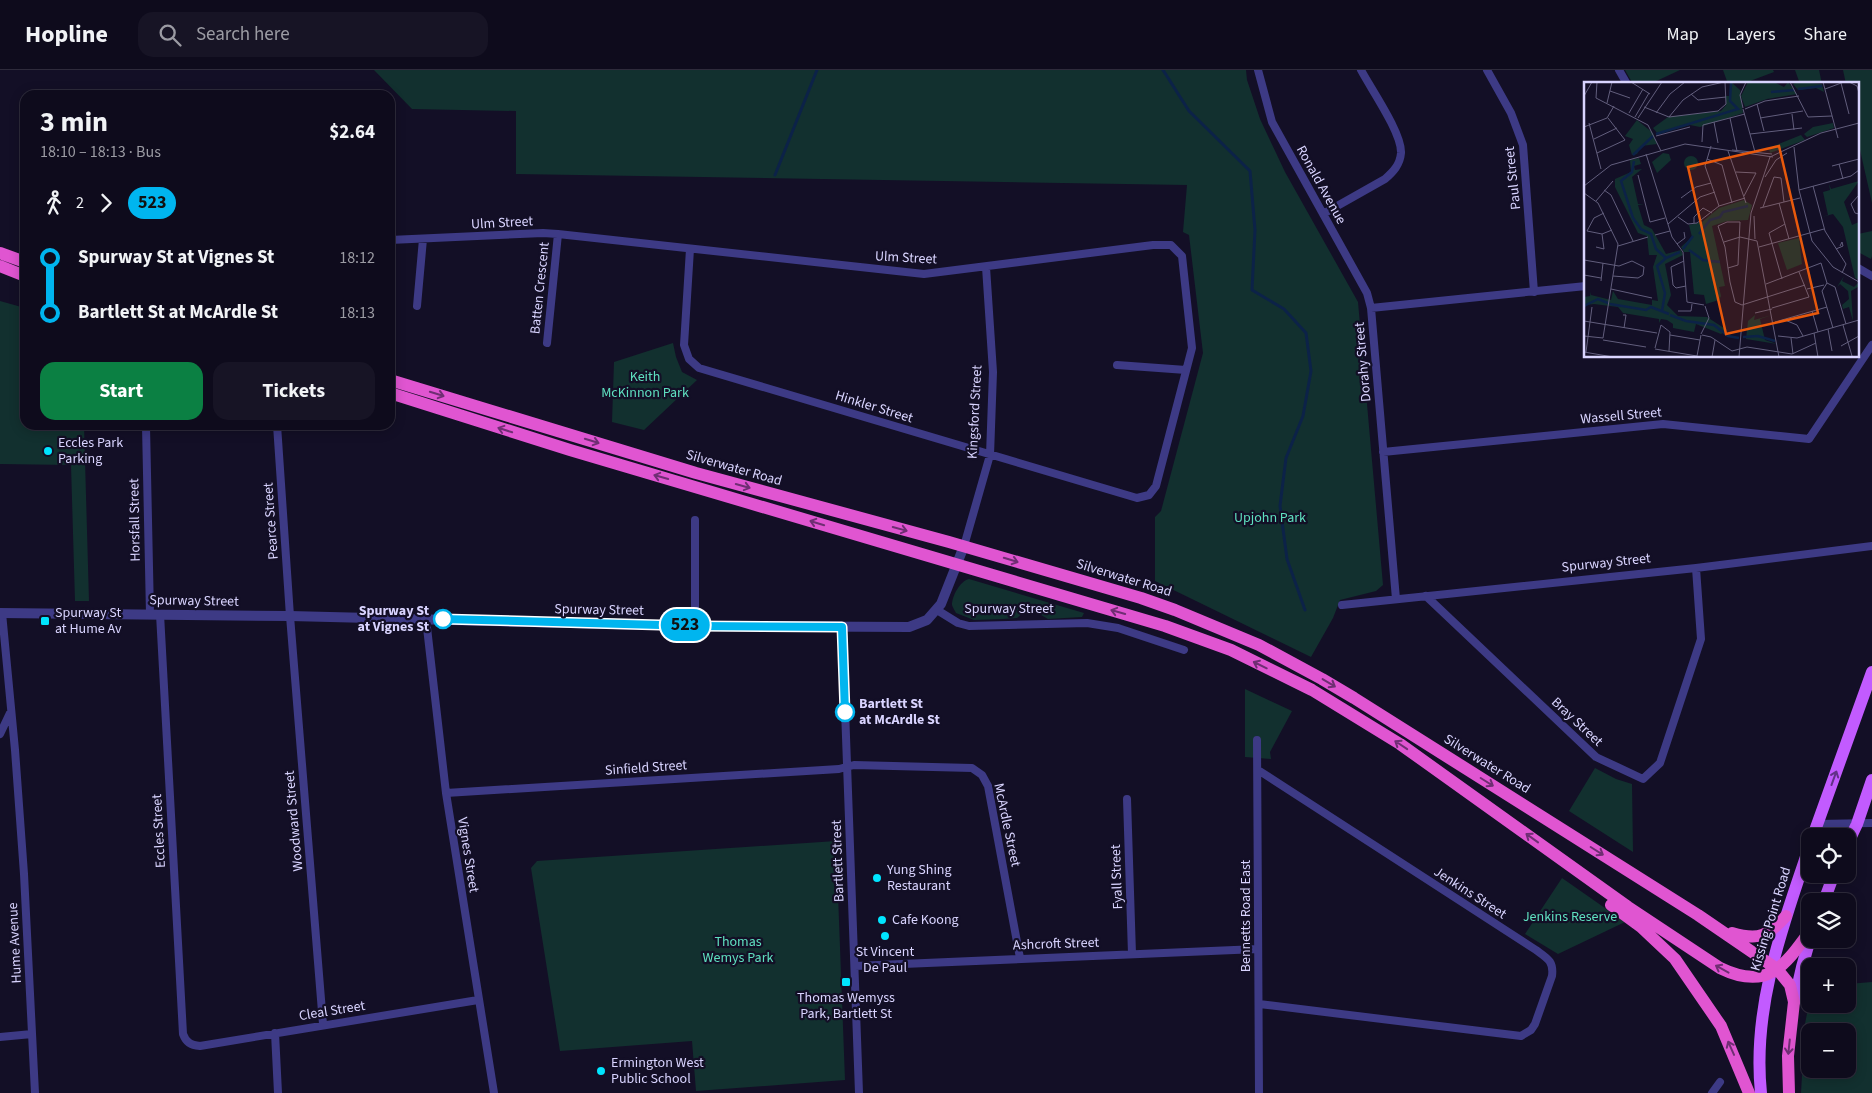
<!DOCTYPE html>
<meta charset="utf-8">
<style>
body{margin:0;font-family:"Source Sans 3",sans-serif;background:#171425;color:#f1f3f6;height:100vh;display:flex;flex-direction:column;font-size:19px;white-space:nowrap}
*{box-sizing:border-box;margin:0}
p{font-size:16px;color:#9b9ba3}
.icon{flex:none;width:28px;height:28px;fill:none;stroke:currentColor;stroke-width:2;stroke-linecap:round;stroke-linejoin:round}
.map{position:relative;flex:1;overflow:hidden}
.panel{position:absolute;left:20px;top:20px;width:375px;height:340px;display:flex;flex-direction:column;background:#0e0b1c;border-radius:15px;box-shadow:0 2px 12px #0003,0 0 0 1px #2e2b3b}
.panel>*{flex:none}
.badge{padding:0 10px;border-radius:16px;font-size:18px;line-height:32px}
.buttons{position:absolute;left:1801px;top:758px;display:grid;gap:10px}
.buttons a{display:grid;place-items:center;width:55px;height:55px;border-radius:10px;background:#0e0b1c;box-shadow:0 2px 12px #0003,0 0 0 1px #2e2b3b;font-size:25px}
.map>.badge{position:absolute;translate:-50% -50%;box-shadow:0 0 0 2px #fff}
.legs{display:flex;align-items:center;gap:8px;height:55px;padding:0 20px;font-size:16px}
.legs p{margin-inline-start:auto}
.overview{display:flex;align-items:center;justify-content:space-between;height:85px;padding:0 20px}
h1{font-size:28px;font-weight:700;line-height:38px}
.cta{display:flex;gap:10px;margin-top:auto;padding:10px 20px}
.cta a{flex:1;height:58px;border-radius:15px;background:#0b8043;color:#fff;font-size:20px;font-weight:700;line-height:58px;text-align:center}
.cta a+a{background:#171425;color:#f1f3f6}
ul{padding:0 20px;list-style:none}
li{display:flex;align-items:center;gap:18px;height:55px;font-size:19px}
li i{display:grid;place-items:center;width:8px;height:100%;margin:0 6px;background:currentColor}
li i::after{content:'';width:12px;height:12px;margin:-6px;border:4px solid;border-radius:50%;background:#0e0b1c}
li p{margin-inline-start:auto}
li:first-child i{background:linear-gradient(#0000 50%,currentColor 0)}
li:last-child i{background:linear-gradient(currentColor 50%,#0000 0)}
header{display:flex;align-items:center;gap:30px;box-sizing:border-box;height:70px;padding:0 25px;background:#0e0b1c;border-bottom:1px solid #2e2b3b}
header strong{font-size:24px}
nav{display:flex;gap:28px;margin-inline-start:auto;font-size:18px}
.search{width:350px;height:45px;background:#171425;display:flex;align-items:center;gap:12px;box-sizing:border-box;padding:0 18px;border-radius:15px;color:#9b9ba3;font-size:19px}
.map>svg:first-child{display:block}
.green{fill:#12302f;fill-rule:evenodd}
.lines{fill:none;stroke-linecap:round;stroke-linejoin:round}
.stream{stroke:#0c2248;stroke-width:3}
.minor{stroke:#3d3a85;stroke-width:8}
.tertiary{stroke:#3d3a85;stroke-width:10}
.primary{stroke:#c25bff;stroke-width:12}
.trunk{stroke:#e055d1;stroke-width:12}
.oneway{stroke:#6f2e73}
.oneway2{stroke:#623188}
.line-1-casing{stroke:#fff;stroke-width:11}
.line-1{stroke:#00b5ef;stroke-width:8}
.poi-dot{fill:#00e5ff;stroke:#130f26;stroke-width:2}
.stop-1-dot{fill:#fff;stroke:#00b5ef;stroke-width:2.5}
.labels{text-anchor:middle;dominant-baseline:central;stroke-width:4.5;stroke-linejoin:round;paint-order:stroke}
.street-label{font-size:14px;fill:#d9d4ff;stroke:#130f26}
.park-label{font-size:14px;fill:#5fe0c0;stroke:#130f26}
.poi-label{font-size:14px;fill:#d9d4ff;stroke:#130f26;text-anchor:start}
.stop-label{font-size:14px;font-weight:bold;fill:#d9d4ff;stroke:#130f26;text-anchor:end}
.inset-river{fill:none;stroke:#0c2248;stroke-width:2.5}
.inset-road{fill:none;stroke:#625e7d;stroke-width:1}
.view{fill:#e8590c;fill-opacity:0.15;stroke:#e8590c;stroke-width:2.5}
.inset-edge{fill:none;stroke:#d9d4ff;stroke-width:2.5}
</style>
<header>
<strong>Hopline</strong>
<div class="search"><svg class="icon" aria-label="search" viewBox="0 0 24 24"><circle cx="10" cy="10" r="6"/><path d="M15 15l6 6"/></svg>Search here</div>
<nav><a>Map</a><a>Layers</a><a>Share</a></nav>
</header>
<div class="map">
<svg width="1872" height="1023" viewBox="0 0 1872 1023">
<rect width="100%" height="100%" fill="#130f26"/>
<path class="green" d="M374,0H1246L1247,10L1260,49L1285,102L1358,232L1383,515L1376,521L1340,530L1333,548L1311,587L1155,511V447L1161,441L1203,283L1189,165L1183,162L1187,115L516,104V41L412,39Z
M1625,0H1680L1650,14H1633Z
M1723,0H1773L1774,2L1742,14H1728Z
M1795,0H1819L1822,14H1800Z
M1843,0H1872V133L1858,71V14H1846Z
M1872,161V186L1871,189L1858,182V164Z
M0,231L25,238V355H84L89,531H75L71,395L0,394Z
M673,273L676,287L682,302L697,310L644,360L612,352L614,292Z
M969,509L1084,543L1082,547L1048,549L1029,538L1017,548L1003,549L974,550L956,543C955,541 953,538 952,535C952,526 960,511 969,509Z
M1245,619L1292,641L1270,682L1271,689L1245,687Z
M1595,698L1616,709L1632,714L1633,782L1569,741Z
M836,771L845,1010L696,1021L692,971L560,981L531,798L537,791Z
M1562,808L1625,852L1558,884L1525,864Z
M1872,912V1023H1801L1805,954L1810,928V934H1848V914ZM1810,961H1848V999H1810Z"/>
<g class="lines">
<path class="stream" d="M1163,0L1189,41L1250,101L1255,160L1252,220L1284,239L1306,263L1311,301L1303,346L1286,388L1280,436L1287,489L1305,540
M775,105L817,0"/>
<path class="minor" d="M1258,0L1272,52L1367,223L1371,238L1396,529
M1487,0L1511,43L1523,75L1534,222
M1619,0L1627,14
M1323,144L1385,109C1393,102 1400,95 1401,83C1402,63 1371,19 1361,0
M390,170L543,163L558,164L924,204L1153,175H1171L1182,186L1192,278L1156,416L1149,425L1137,428L699,298L689,289L684,275L690,179
M1858,198L1872,206
M417,236L423,169
M1371,238L1586,216
M547,273L558,164
M1117,295L1186,300
M277,355L290,546L323,954
M146,356L150,544
M1383,382L1663,354L1809,369L1872,275
M695,450V556
M964,476L990,385L993,302L986,197
M1426,526L1596,687L1643,709L1660,693L1701,569L1696,498
M1342,535L1696,498L1872,476
M937,540L958,553L969,556L1087,553L1118,558L1184,580
M2,543L15,680L24,804L35,1023
M160,544L183,964C186,972 190,975 200,976L478,930
M426,549L446,723L494,1023
M842,557L859,1023
M0,664L10,643
M1257,670L1259,1023
M1258,700L1536,880C1547,888 1554,891 1552,906L1535,954L1531,960L1521,966L1259,934
M446,723L839,699L854,695L972,698L982,705L988,716L1020,888
M1127,729L1132,884
M1817,754L1872,753
M855,896L1258,879
M275,963L278,1023
M0,967L32,964
M1712,1023L1720,1012"/>
<path class="tertiary" d="M0,543L290,546L695,556L909,557L927,550L941,534L964,476"/>
<path class="primary" d="M1813,766L1872,602
M1848,773L1857,754L1872,710
M1824,831L1834,804
M1794,932L1802,897L1810,869
M1761,1023C1752,937 1783,855 1810,775"/>
<path class="trunk" d="M0,183L25,192
M0,196L25,206
M390,310L696,403L949,472L1141,528L1175,540L1259,575L1322,609L1354,628L1698,845L1777,899L1790,915L1794,932L1788,986L1789,1023
M390,323L570,380L1165,556L1231,580L1312,620L1400,674L1628,837L1720,898C1767,921 1784,897 1810,861
M1611,835L1641,857L1675,889L1721,956L1749,1023
M1732,863C1759,871 1768,866 1786,846"/>
</g>
<defs><path id="oneway-shaft" d="M-6 0H5M1.5-3L5.5 0L1.5 3" fill="none" stroke-width="1.6" stroke-linecap="round" stroke-linejoin="round" transform="scale(1.25)"/></defs>
<g class="oneway">
<use href="#oneway-shaft" transform="translate(437 324) rotate(17)"/>
<use href="#oneway-shaft" transform="translate(505 360) rotate(-162)"/>
<use href="#oneway-shaft" transform="translate(592 371) rotate(17)"/>
<use href="#oneway-shaft" transform="translate(661 407) rotate(-164)"/>
<use href="#oneway-shaft" transform="translate(743 416) rotate(16)"/>
<use href="#oneway-shaft" transform="translate(817 453) rotate(-163)"/>
<use href="#oneway-shaft" transform="translate(900 459) rotate(15)"/>
<use href="#oneway-shaft" transform="translate(1011 490) rotate(17)"/>
<use href="#oneway-shaft" transform="translate(1118 542) rotate(-164)"/>
<use href="#oneway-shaft" transform="translate(1260 595) rotate(-154)"/>
<use href="#oneway-shaft" transform="translate(1329 613) rotate(31)"/>
<use href="#oneway-shaft" transform="translate(1401 675) rotate(-146)"/>
<use href="#oneway-shaft" transform="translate(1487 712) rotate(32)"/>
<use href="#oneway-shaft" transform="translate(1532 768) rotate(-144)"/>
<use href="#oneway-shaft" transform="translate(1597 781) rotate(32)"/>
<use href="#oneway-shaft" transform="translate(1722 899) rotate(-151)"/>
<use href="#oneway-shaft" transform="translate(1789 977) rotate(96)"/>
<use href="#oneway-shaft" transform="translate(1731 978) rotate(-114)"/>
</g>
<use class="oneway2" href="#oneway-shaft" transform="translate(1834 708) rotate(-70)"/>
<g class="lines">
<defs>
<path id="line-1" d="M443,549L696,556L842,557L845,642"/>
</defs>
<use href="#line-1" class="line-1-casing"/>
<use href="#line-1" class="line-1"/>
</g>
<g class="poi-dot">
<circle cx="48" cy="381" r="5"/>
<rect x="40" y="546" width="10" height="10" rx="2.5"/>
<circle cx="877" cy="808" r="5"/>
<circle cx="882" cy="850" r="5"/>
<circle cx="885" cy="866" r="5"/>
<rect x="841" y="907" width="10" height="10" rx="2.5"/>
<circle cx="601" cy="1001" r="5"/>
</g>
<g class="stop-1-dot">
<circle cx="443" cy="549" r="9"/>
<circle cx="845" cy="642" r="9"/>
</g>
<g class="labels">
<g class="street-label">
<text transform="translate(1513 108) rotate(-96)">Paul Street</text>
<text transform="translate(1321 115) rotate(61)">Ronald Avenue</text>
<text transform="translate(502 153) rotate(-3)">Ulm Street</text>
<text transform="translate(906 188) rotate(3)">Ulm Street</text>
<text transform="translate(540 218) rotate(-84)">Batten Crescent</text>
<text transform="translate(1363 292) rotate(-95)">Dorahy Street</text>
<text transform="translate(874 337) rotate(17)">Hinkler Street</text>
<text transform="translate(975 342) rotate(-87)">Kingsford Street</text>
<text transform="translate(1621 346) rotate(-5)">Wassell Street</text>
<text transform="translate(734 398) rotate(16)">Silverwater Road</text>
<text transform="translate(135 450) rotate(-91)">Horsfall Street</text>
<text transform="translate(271 451) rotate(-94)">Pearce Street</text>
<text transform="translate(1606 493) rotate(-6)">Spurway Street</text>
<text transform="translate(1124 508) rotate(17)">Silverwater Road</text>
<text transform="translate(194 531) rotate(1)">Spurway Street</text>
<text x="1009" y="539">Spurway Street</text>
<text transform="translate(599 540) rotate(1)">Spurway Street</text>
<text transform="translate(1577 652) rotate(43)">Bray Street</text>
<text transform="translate(1487 694) rotate(32)">Silverwater Road</text>
<text transform="translate(646 698) rotate(-4)">Sinfield Street</text>
<text transform="translate(294 751) rotate(-95)">Woodward Street</text>
<text transform="translate(1007 755) rotate(78)">McArdle Street</text>
<text transform="translate(159 761) rotate(-93)">Eccles Street</text>
<text transform="translate(468 785) rotate(81)">Vignes Street</text>
<text transform="translate(838 791) rotate(-92)">Bartlett Street</text>
<text transform="translate(1117 807) rotate(-92)">Fyall Street</text>
<text transform="translate(1470 823) rotate(33)">Jenkins Street</text>
<text transform="translate(1246 846) rotate(-90)">Bennetts Road East</text>
<text transform="translate(1771 849) rotate(-73)">Kissing Point Road</text>
<text transform="translate(15 873) rotate(-93)">Hume Avenue</text>
<text transform="translate(1056 874) rotate(-2)">Ashcroft Street</text>
<text transform="translate(332 941) rotate(-9)">Cleal Street</text>
</g>
<g class="park-label">
<text x="645" y="307">Keith<tspan x="645" dy="16">McKinnon Park</tspan></text>
<text x="1270" y="448">Upjohn Park</text>
<text x="1570" y="847">Jenkins Reserve</text>
<text x="738" y="872">Thomas<tspan x="738" dy="16">Wemys Park</tspan></text>
</g>
<g class="poi-label">
<text x="58" y="373">Eccles Park<tspan x="58" dy="16">Parking</tspan></text>
<text x="55" y="543">Spurway St<tspan x="55" dy="16">at Hume Av</tspan></text>
<text x="887" y="800">Yung Shing<tspan x="887" dy="16">Restaurant</tspan></text>
<text x="892" y="850">Cafe Koong</text>
<text x="885" y="882" text-anchor="middle">St Vincent<tspan x="885" dy="16">De Paul</tspan></text>
<text x="846" y="928" text-anchor="middle">Thomas Wemyss<tspan x="846" dy="16">Park, Bartlett St</tspan></text>
<text x="611" y="993">Ermington West<tspan x="611" dy="16">Public School</tspan></text>
</g>
<g class="stop-label">
<text x="429" y="541">Spurway St<tspan x="429" dy="16">at Vignes St</tspan></text>
<text x="859" y="634" text-anchor="start">Bartlett St<tspan x="859" dy="16">at McArdle St</tspan></text>
</g>
</g>
<g transform="translate(1584 12)">
<rect width="275" height="275" fill="#130f26"/>
<path d="M147,0L156,8L159,31L116,45L106,43L74,52L69,46L84,35L137,29L142,23V14H147ZM164,0H190L200,5L204,0L213,12L183,17L161,25L157,14ZM214,0L238,2L240,10L232,6L214,8L209,2ZM53,38L69,51L73,62L57,64L53,72L48,73L45,63L49,57L41,54ZM249,41L250,46L223,55L220,52L229,45ZM217,53L221,58L186,71L185,66ZM79,71L85,72L87,78L73,91L68,80ZM100 81a7 7 0 1 1 14 0a7 7 0 1 1-14 0ZM55,76L57,82L50,84L51,88L58,87L48,95L54,122H60L54,123L60,143L68,147L82,172L97,168L99,173L81,182L87,213L83,223L94,234L123,235L143,248L137,252L112,242L110,250L89,246V242L83,238L77,237L75,241V237L39,231L34,225L10,222L2,223L0,228V215L6,214L7,210V213L27,218L29,209L34,217L68,223V218L74,219L69,185L73,173H65L63,154L54,151L31,105V97L47,90L46,78ZM275,99L260,120L268,143L275,140V198L271,196L259,145L249,132L238,135L244,133L239,110L246,108L245,102L247,107ZM160,118L168,123L164,138L143,139L128,144L141,204L135,205L137,214L135,218L122,222L120,213L110,212L106,170H100L97,165L108,155L105,143L118,140L135,126ZM215,156L218,182L203,188L194,161ZM260,194L258,199L270,205L274,201V205L267,209L269,239L265,225L259,227L258,223L265,217L264,209L256,202L253,205ZM171,233L170,238L188,233L176,237L181,258L193,262L162,257L164,239Z" fill="#12302f"/>
<path class="inset-river" d="M214,7L238,4M187,10L210,8M72,52L154,27L146,19L147,0M49,73L69,54M50,79L48,90L37,99L49,136L57,147L67,152L72,167L82,176L73,184L81,211L78,229M115,152L126,138L136,135L139,130L164,124M99,167L109,154M105,168L119,178L136,180M82,176L96,170M26,222L62,228L67,225L85,232M0,224L14,217L24,221M86,233L102,239L130,243L144,254L155,256M159,255L174,254L191,259"/>
<path class="inset-road" d="M13,0L12,16L64,43L77,69M47,0L66,12M206,0L224,35L248,34M239,0L254,56M265,0L273,4L275,11M257,1L265,32M241,7L260,0M26,9L46,16M107,12L114,18L142,15M0,14L8,0M23,21L28,0M173,22L180,49M60,25L85,35L134,29L142,22L141,0M159,26L156,13L162,0M159,27L171,70M161,27L181,19L215,14M45,31L59,7M72,31L86,12L101,0M208,32L210,48M51,35L65,11M85,35L99,18L118,5L140,0M54,36L78,0M146,36L153,69M176,36L219,29M130,40L134,61M5,41L17,87M0,45L23,36L30,24M166,52L218,46M72,54L106,45M10,57L33,46M118,60L119,43L161,32M127,64L121,84L135,124M210,65L215,108L228,159L249,185L275,200M148,68L188,72M144,69L162,121M13,71L41,58L24,36M62,72L88,155L99,170L103,220L120,223M123,77L138,83L148,121M255,82L259,97M248,84L275,77M152,90L172,91L160,114M54,93L66,140L81,136M181,95L192,78L203,71M0,104L27,83L101,62L189,75M229,104L241,149L262,182L258,191M20,108L27,113L49,159M215,108L267,94L275,88M0,111L14,121L34,162L19,256M275,113L267,122L271,131L275,132M97,116L112,105L127,101M12,119L29,99M195,121L205,157M179,125L190,95L197,96L200,120M176,126L216,116M20,131L10,136L3,149L18,152L28,148M170,134L171,157M94,135L104,142L113,141L135,124L161,116M110,141V135L119,126L128,131M84,142L116,115L131,110M71,153L86,149M140,160L156,155L173,159L195,275M93,162L101,156L100,150M34,164L64,155M12,165L20,167L18,152M175,165L240,147M252,167L259,164L258,160L256,164M0,178L35,184L48,179L60,185L59,193L54,196L29,194M100,179L87,185L89,203L92,206L102,204M237,181L243,201L251,205L262,242M144,186L154,183L156,140H143L134,144L141,165L146,200L151,220L158,223L221,203M0,193L17,196M198,197L185,151L201,142M17,199L19,181M243,201L238,209L249,246M182,202L237,181M275,206V227M27,207L68,216M223,207L240,203M188,226L225,215L215,190M94,229H107L108,222M228,229L234,250M171,231L188,227M39,233H42L40,246M201,238L213,243L219,254M0,239L73,251M191,240L243,225M259,243L268,274M244,247L248,269M230,251L234,275M117,252L125,236L121,224M86,253L116,258M118,253L127,255L148,269L163,265L208,272L232,261M0,254L19,256M194,254L213,256L275,238M207,256L209,272M19,258L62,265M257,264L275,254M71,266L77,243L86,250L85,269M71,267L113,274M0,270L29,275M2,270L8,225M113,274L117,253M128,275L131,258M155,275L167,131L186,75L237,51L275,41"/>
<path class="view" d="M195,64L234,231L142,252L104,85Z"/>
<rect width="275" height="275" class="inset-edge"/>
</g>
</svg>
<div class="buttons">
<a><svg class="icon" aria-label="locate" viewBox="0 0 24 24"><circle cx="12" cy="12" r="6"/><path d="M12 2v4M12 18v4M2 12h4M18 12h4"/></svg></a>
<a><svg class="icon" aria-label="layers" viewBox="0 0 24 24"><path d="M12 4l9 5-9 5-9-5zM3 14l9 5 9-5"/></svg></a>
<a>+</a>
<a>−</a>
</div>
<b class="badge" style="left:685px;top:555px;background:#00b5ef;color:#111">523</b>
<section class="panel">
<div class="overview"><div><h1>3 min</h1><p>18:10 – 18:13 · Bus</p></div><b>$2.64</b></div>
<div class="legs"><svg class="icon" aria-label="walk" viewBox="0 0 24 24"><circle cx="13" cy="4" r="2"/><path d="M13 8l-2 6 4 7M11 14l-3 7M7 12l3-4h3l4 4"/></svg>2<svg class="icon" aria-label="forward" viewBox="0 0 24 24"><path d="M9 5l7 7-7 7"/></svg><b class="badge" style="background:#00b5ef;color:#111">523</b></div>
<ul>
<li><i style="color:#00b5ef"></i><b>Spurway St at Vignes St</b><p>18:12</p></li>
<li><i style="color:#00b5ef"></i><b>Bartlett St at McArdle St</b><p>18:13</p></li>
</ul>
<div class="cta"><a>Start</a><a>Tickets</a></div>
</section>
</div>
